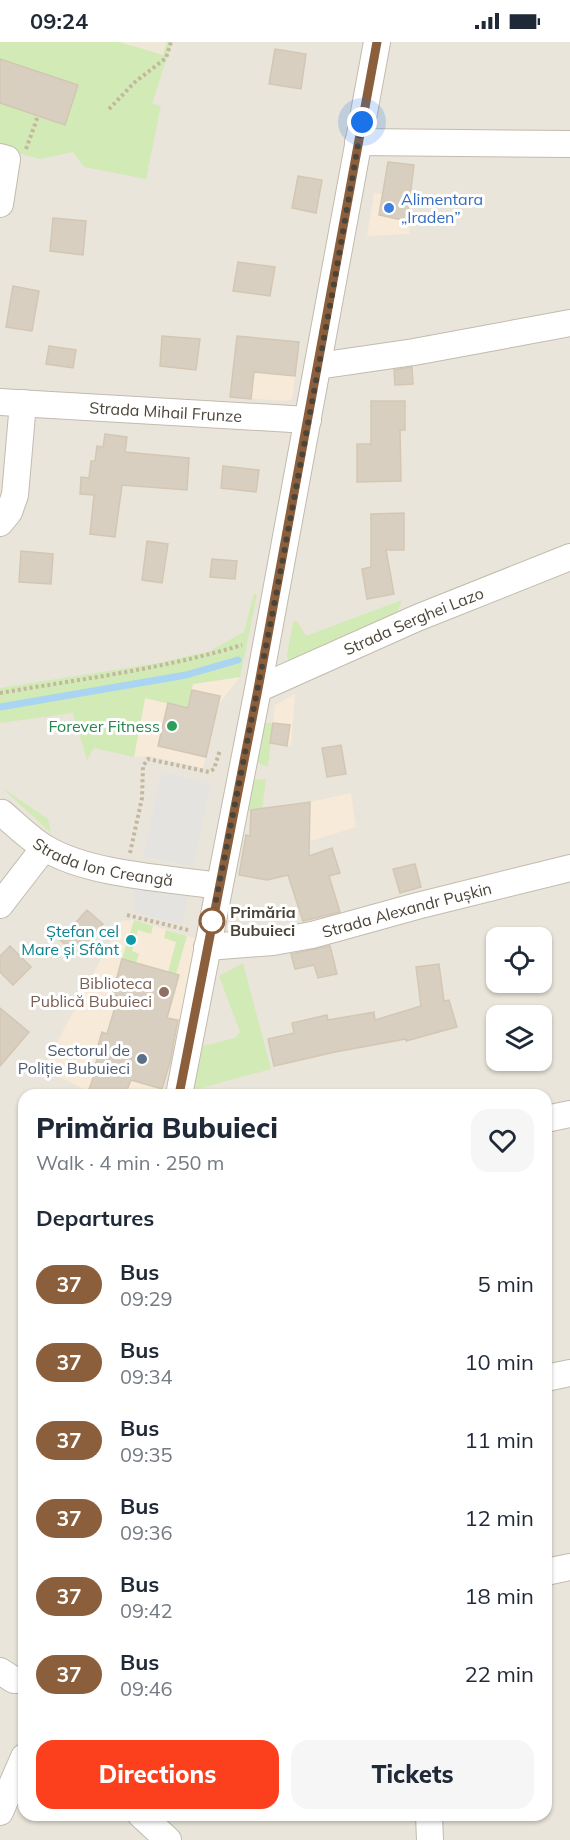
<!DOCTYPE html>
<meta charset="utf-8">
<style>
body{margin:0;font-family:Mulish,sans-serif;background:#f6f6f7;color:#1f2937;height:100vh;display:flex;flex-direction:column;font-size:22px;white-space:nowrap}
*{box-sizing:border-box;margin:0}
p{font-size:20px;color:#747a83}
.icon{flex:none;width:33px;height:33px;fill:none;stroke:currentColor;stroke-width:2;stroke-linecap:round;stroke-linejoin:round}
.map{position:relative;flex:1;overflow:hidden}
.drawer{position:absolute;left:18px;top:1047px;width:534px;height:732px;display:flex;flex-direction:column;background:#fff;border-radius:18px;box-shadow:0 2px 4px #0004}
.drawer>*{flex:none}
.badge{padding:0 12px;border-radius:20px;font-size:21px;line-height:39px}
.fabs{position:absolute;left:486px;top:885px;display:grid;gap:12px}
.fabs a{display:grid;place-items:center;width:66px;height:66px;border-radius:12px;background:#fff;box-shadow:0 2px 4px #0004;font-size:30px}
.you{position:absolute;width:30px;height:30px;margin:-15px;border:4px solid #fff;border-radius:50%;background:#1a73e8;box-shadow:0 0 0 9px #1a73e833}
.map>.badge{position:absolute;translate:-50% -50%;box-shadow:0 0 0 3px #fff}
h2{padding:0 18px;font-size:22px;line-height:54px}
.round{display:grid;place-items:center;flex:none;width:63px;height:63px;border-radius:18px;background:#f6f6f7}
.headline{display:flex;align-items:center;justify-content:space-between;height:102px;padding:0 18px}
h1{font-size:28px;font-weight:800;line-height:45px}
.primary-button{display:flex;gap:12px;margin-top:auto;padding:12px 18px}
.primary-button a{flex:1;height:69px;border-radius:18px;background:#fc3f1d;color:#fff;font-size:24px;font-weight:800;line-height:69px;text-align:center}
.primary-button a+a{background:#f6f6f7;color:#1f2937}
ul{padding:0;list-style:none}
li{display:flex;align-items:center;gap:18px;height:78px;padding:0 18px}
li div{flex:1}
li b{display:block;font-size:22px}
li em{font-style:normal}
li .badge{min-width:66px;font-weight:700;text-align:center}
.status{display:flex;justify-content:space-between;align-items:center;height:42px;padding:0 30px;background:#fff;direction:ltr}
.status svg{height:16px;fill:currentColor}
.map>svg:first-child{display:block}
.residential{fill:#eae5da;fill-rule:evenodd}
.commercial{fill:#f7ead8}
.education{fill:#efe8d6}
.green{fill:#d2eab5}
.parking{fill:#e5e3e0}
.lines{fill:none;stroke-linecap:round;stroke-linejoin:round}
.stream{stroke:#a9d4f2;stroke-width:7}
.building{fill:#d8cfc1;stroke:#d3c7b4;stroke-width:1.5}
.minor-casing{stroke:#c2bbae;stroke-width:28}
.path{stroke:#c4b79f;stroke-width:4;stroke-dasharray:3 3;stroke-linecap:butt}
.minor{stroke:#fff;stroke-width:26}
.line-casing{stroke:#fff;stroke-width:14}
.line{stroke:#8b5e3c;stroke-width:9}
.walk{stroke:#4b4439;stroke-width:6;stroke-dasharray:0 10.8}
.shop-dot{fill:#3f7fe0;stroke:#fff;stroke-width:2}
.leisure-dot{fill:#2e9e5b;stroke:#fff;stroke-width:2}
.stop-dot{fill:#fff;stroke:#8b5e3c;stroke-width:3}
.culture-dot{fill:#0f9aa8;stroke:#fff;stroke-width:2}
.education-dot{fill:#8d6e63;stroke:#fff;stroke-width:2}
.service-dot{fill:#5c6f8a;stroke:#fff;stroke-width:2}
.labels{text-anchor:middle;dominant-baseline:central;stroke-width:6;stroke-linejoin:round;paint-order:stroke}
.shop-label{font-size:16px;fill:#366cbe;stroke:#fff;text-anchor:start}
.street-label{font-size:16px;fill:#4b4439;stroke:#fff}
.leisure-label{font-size:16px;fill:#27864d;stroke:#fff;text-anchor:end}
.stop-label{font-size:16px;font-weight:bold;fill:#4b4439;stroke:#fff;text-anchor:start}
.culture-label{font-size:16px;fill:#0d838f;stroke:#fff;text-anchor:end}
.education-label{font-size:16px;fill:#785e54;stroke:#fff;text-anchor:end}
.service-label{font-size:16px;fill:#4e5e75;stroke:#fff;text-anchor:end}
</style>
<div class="status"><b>09:24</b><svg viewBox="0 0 49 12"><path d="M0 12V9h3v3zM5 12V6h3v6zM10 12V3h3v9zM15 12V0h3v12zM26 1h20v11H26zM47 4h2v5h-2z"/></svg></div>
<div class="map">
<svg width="570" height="1798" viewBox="0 0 570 1798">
<rect width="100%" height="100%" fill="#f6f3ec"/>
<path class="residential" d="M0,0H570V1798H0ZM496,896H542V940H496ZM496,974H542V1018H496ZM24,1053H546V1773H24Z"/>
<path class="commercial" d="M374,151L413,157L409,192L367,194Z
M237,294L299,300L292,357L286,359L230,355Z
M240,635L215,667L216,672L203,726L148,714L134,715L145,656L187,665L193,642Z
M295,652L291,704L270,701L275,663Z
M351,751L356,785L301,802L251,768L310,760Z
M134,878L198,897L180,979L163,1046L166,1048L165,1053H106L88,1049L43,1027L121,879Z"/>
<path class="education" d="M119,0H167L163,13Z"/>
<path class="green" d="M0,0H119L163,13L167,0H172L152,62L161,63L146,137L84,125L73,110L40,117L0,106Z
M254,551L257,553L240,635L193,642L187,666L145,656L134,715L94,706L87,718L73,671L0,681V646L158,621L210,609L244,590Z
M402,558L397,571L289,621L287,612L293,580L297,579L306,594Z
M265,681H273L268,725L256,720Z
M266,737L262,767L244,770L252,738Z
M1,745L48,777L51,791Z
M134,878L153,884L151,892L138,888L132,909L139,912L136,921L122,917Z
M166,888L187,894L176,932L168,930L176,900L164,896Z
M243,921L271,1027L194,1048L203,1004L235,996L240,990L219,934Z"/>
<path class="parking" d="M162,730L211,741L193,825L143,814Z
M131,841L189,850L182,882L136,871Z"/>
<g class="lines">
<path class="stream" d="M0,665L186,633L238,618"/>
</g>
<path class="building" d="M275,7L306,12L301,47L269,42Z
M0,17L78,43L65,83L0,61Z
M388,120L414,123L407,179L379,173Z
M298,134L322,138L316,171L292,166Z
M53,176L86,179L83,213L50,209Z
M238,220L275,225L270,254L233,249Z
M13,244L39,249L32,289L6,285Z
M162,294L200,297L196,328L160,324Z
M237,294L299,300L295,334L254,330L251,357L230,355Z
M49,304L76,308L73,326L46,322Z
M412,325L413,342L395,343L394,328Z
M371,359H405V388H400L401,439L357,440V402H371Z
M105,392L127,395L125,410L189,416L187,448L122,443L115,495L90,492L94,453L80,452L81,435L89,436L91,419H95L97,404L103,405Z
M223,424L259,428L256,450L221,446Z
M404,471V508H386L394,552L367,557L362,527L371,525V472Z
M147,499L168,502L162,541L142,538Z
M21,509L53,512L51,542L19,540Z
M212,517L237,519L235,537L210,535Z
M192,648L220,654L206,715L158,704L168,661L188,666Z
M273,681L290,683L287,704L270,701Z
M341,703L346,732L327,735L322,706Z
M310,760L309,814L332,806L340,831L329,834L340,870L303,879L288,833L267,838L239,833L246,793L250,794L251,768Z
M415,822L421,845L400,851L393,827Z
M87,868L103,882L76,912L60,898Z
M10,904L31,925L13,943L0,930V914Z
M330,904L337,932L318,936L314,923L295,927L291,912Z
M122,917L179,933L167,976L178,978L170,1020L162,1047L131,1038L125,1053H87L96,1028L94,1027L99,1011L96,1010L102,990L107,992L118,955L112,953Z
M439,922L444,959L449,958L457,985L406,999V997L335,1010L274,1024L268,997L294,991L292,981L327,973L328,978L374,970L375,978L421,964L416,925Z
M0,966L29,990L0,1024Z"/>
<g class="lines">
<defs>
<g id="minor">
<path d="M358,100L570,102"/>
<path d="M0,115L7,117L0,162"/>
<path d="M318,324L414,310L570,281"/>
<path id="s1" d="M0,360L308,378"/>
<path d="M0,481L9,470L15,453L23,361"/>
<path id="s2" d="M258,647L417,576L570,515"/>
<path id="s3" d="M0,772L2,771C16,783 30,797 45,806C89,833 167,836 219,844"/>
<path d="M0,863L44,806"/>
<path id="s4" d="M207,905L273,900L312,893L417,864L570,826"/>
<path d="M179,1053L258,647L377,0"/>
<path d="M546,1077L570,1072"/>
<path d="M546,1336L570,1331"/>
<path d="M546,1530L570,1525"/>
<path d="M0,1629L14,1638H24"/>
<path d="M0,1770L24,1715"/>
<path d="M141,1773L168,1798"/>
<path d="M429,1773L430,1798"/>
</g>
</defs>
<use href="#minor" class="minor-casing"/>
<path class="path" d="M109,67L135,40L166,16L171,0
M26,107L38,74
M0,651C81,637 163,627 242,603
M130,811L142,756L143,724L148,717L209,730L214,727L220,708
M127,873L188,888"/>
<use href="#minor" class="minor"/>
</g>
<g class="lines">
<defs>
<path id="line" d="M179,1053L258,647L377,0"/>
</defs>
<use href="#line" class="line-casing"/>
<use href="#line" class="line"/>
<path class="walk" d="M212,879L277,548L332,253L362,80"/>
</g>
<circle class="shop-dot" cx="389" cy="166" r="6"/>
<circle class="leisure-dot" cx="172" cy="684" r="6"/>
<circle class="stop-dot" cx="212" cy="879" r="12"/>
<circle class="culture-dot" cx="131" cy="898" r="6"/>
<circle class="education-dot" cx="164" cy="950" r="6"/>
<circle class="service-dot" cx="142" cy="1017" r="6"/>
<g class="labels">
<g class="shop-label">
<text x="401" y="157">Alimentara<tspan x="401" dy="18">„Iraden”</tspan></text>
</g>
<g class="street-label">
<text stroke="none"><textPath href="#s1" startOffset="166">Strada Mihail Frunze</textPath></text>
<text stroke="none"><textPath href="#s2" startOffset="170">Strada Serghei Lazo</textPath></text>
<text stroke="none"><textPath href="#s3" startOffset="118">Strada Ion Creangă</textPath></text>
<text stroke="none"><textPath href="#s4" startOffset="204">Strada Alexandr Pușkin</textPath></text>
</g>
<g class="leisure-label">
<text x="160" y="684">Forever Fitness</text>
</g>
<g class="stop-label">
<text x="230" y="870">Primăria<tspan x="230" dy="18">Bubuieci</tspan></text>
</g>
<g class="culture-label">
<text x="119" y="889">Ștefan cel<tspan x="119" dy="18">Mare și Sfânt</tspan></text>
</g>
<g class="education-label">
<text x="152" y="941">Biblioteca<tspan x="152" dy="18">Publică Bubuieci</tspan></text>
</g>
<g class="service-label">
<text x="130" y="1008">Sectorul de<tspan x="130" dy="18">Poliție Bubuieci</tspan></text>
</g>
</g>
</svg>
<div class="fabs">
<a><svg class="icon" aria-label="locate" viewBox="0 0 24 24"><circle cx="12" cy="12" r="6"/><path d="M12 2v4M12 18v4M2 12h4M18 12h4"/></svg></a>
<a><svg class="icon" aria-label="layers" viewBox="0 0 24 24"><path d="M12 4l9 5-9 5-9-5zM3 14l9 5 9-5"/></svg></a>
</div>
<div class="you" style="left:362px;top:80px"></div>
<section class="drawer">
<div class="headline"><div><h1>Primăria Bubuieci</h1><p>Walk · 4 min · 250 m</p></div><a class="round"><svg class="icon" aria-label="heart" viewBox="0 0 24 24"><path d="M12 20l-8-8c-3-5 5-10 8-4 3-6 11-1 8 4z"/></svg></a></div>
<h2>Departures</h2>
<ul>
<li><span class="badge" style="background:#8b5e3c;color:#fff">37</span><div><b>Bus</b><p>09:29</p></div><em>5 min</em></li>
<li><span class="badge" style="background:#8b5e3c;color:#fff">37</span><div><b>Bus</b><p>09:34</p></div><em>10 min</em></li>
<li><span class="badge" style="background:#8b5e3c;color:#fff">37</span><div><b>Bus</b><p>09:35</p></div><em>11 min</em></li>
<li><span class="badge" style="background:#8b5e3c;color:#fff">37</span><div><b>Bus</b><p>09:36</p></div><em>12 min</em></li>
<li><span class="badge" style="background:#8b5e3c;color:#fff">37</span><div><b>Bus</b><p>09:42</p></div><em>18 min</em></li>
<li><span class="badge" style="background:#8b5e3c;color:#fff">37</span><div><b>Bus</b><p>09:46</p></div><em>22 min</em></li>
</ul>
<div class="primary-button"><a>Directions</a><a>Tickets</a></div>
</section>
</div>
